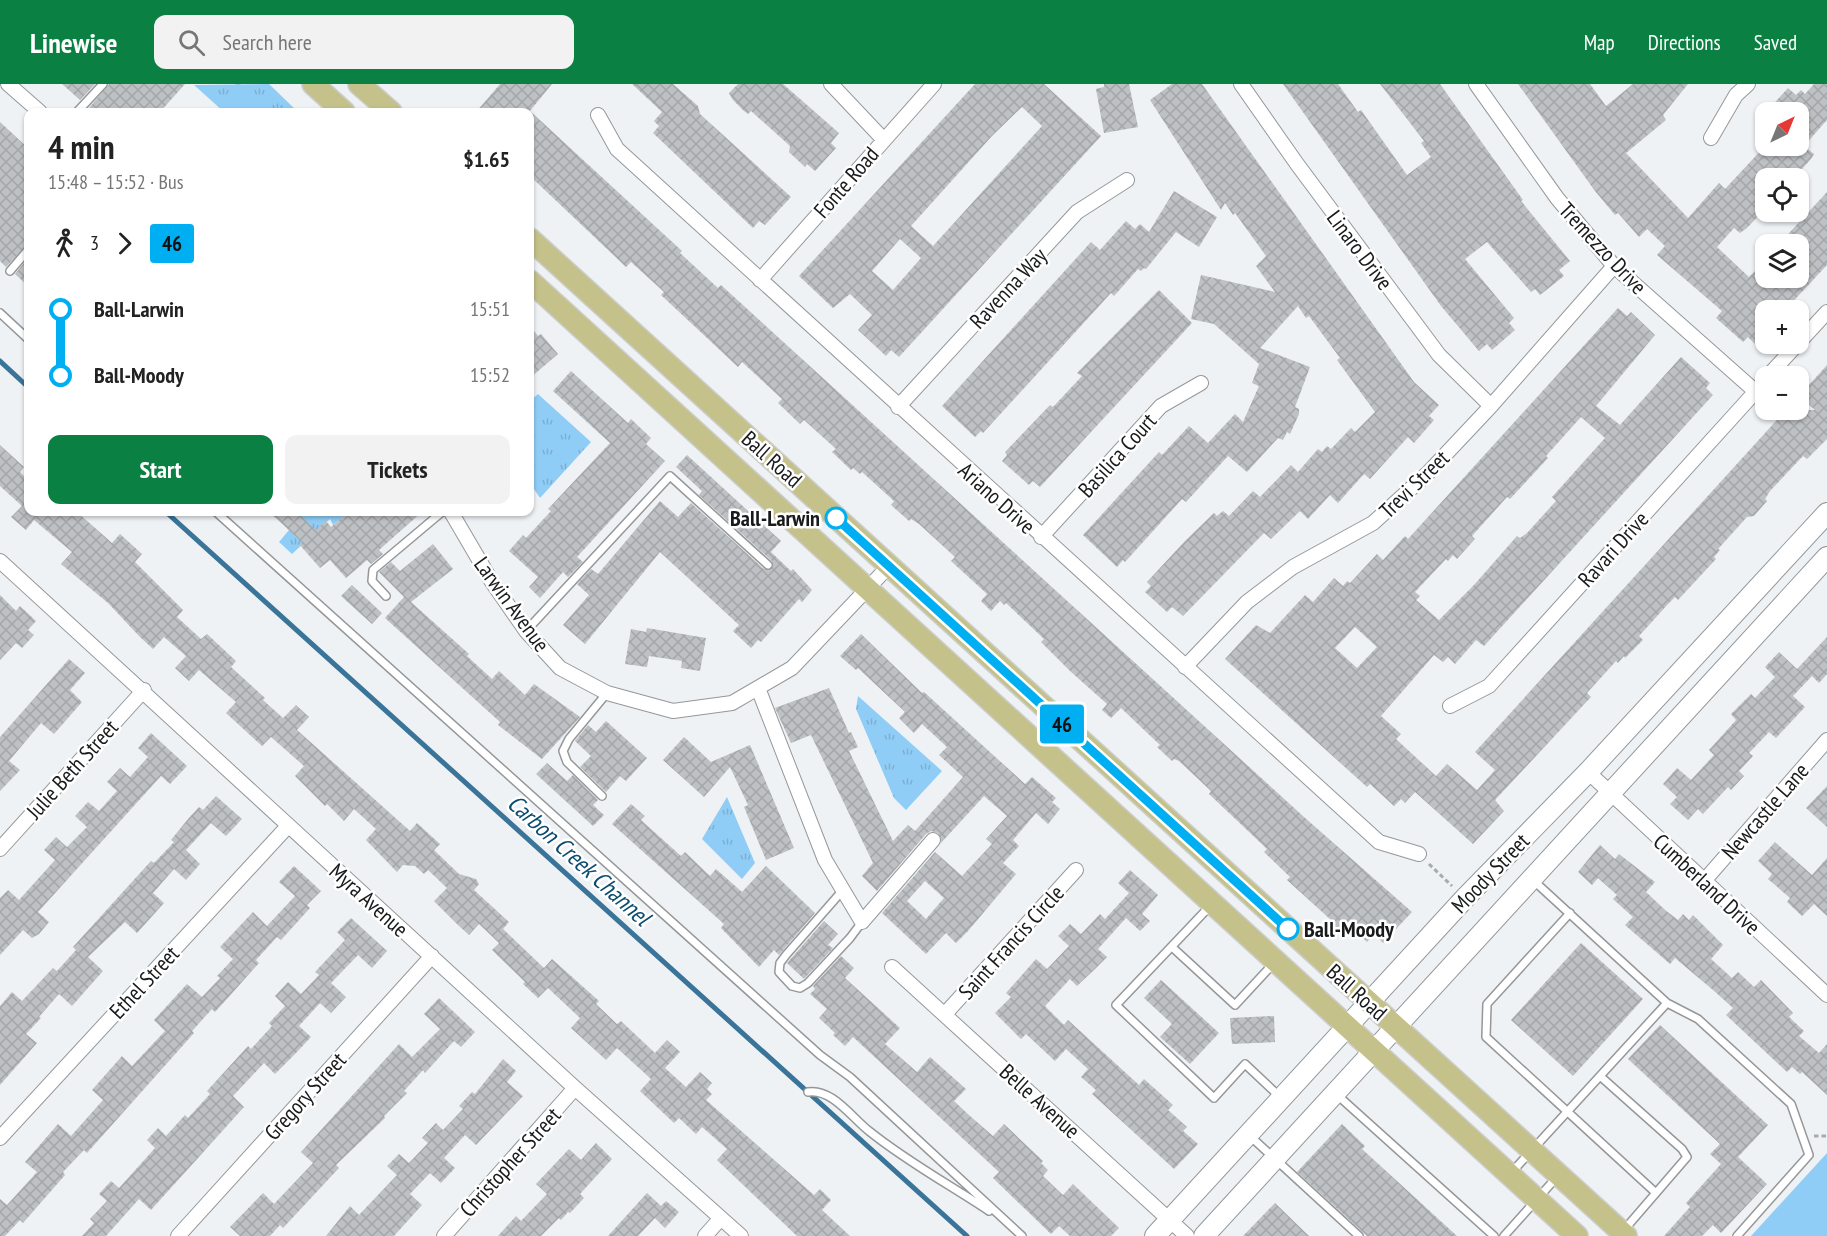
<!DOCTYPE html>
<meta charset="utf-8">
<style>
body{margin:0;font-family:"PT Sans Narrow",sans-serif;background:#f2f2f2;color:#222;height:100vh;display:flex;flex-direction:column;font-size:22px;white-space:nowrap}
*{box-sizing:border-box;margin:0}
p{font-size:20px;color:#767676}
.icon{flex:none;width:33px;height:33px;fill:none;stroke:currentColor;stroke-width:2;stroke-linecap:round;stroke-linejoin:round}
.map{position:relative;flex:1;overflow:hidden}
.drawer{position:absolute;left:24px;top:24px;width:510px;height:408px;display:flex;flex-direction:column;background:#fff;border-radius:12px;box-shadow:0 2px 4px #0004}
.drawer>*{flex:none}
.badge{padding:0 12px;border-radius:4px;font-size:21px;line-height:39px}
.needle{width:39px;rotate:43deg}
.buttons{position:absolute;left:1755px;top:18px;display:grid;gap:12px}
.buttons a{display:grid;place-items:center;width:54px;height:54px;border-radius:12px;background:#fff;box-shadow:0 2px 4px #0004;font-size:30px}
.map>.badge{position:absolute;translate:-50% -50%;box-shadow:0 0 0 3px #fff}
.legs{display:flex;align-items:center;gap:9px;height:66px;padding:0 24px;font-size:20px}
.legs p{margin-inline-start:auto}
.headline{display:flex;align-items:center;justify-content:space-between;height:102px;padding:0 24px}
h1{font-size:33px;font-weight:600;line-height:45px}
.action{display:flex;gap:12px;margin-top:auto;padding:12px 24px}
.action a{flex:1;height:69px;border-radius:12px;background:#0b8043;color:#fff;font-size:24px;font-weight:600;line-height:69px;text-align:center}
.action a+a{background:#f2f2f2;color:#222}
ul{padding:0 24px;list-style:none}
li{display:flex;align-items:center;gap:21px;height:66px;font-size:22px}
li i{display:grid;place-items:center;width:9px;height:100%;margin:0 8px;background:currentColor}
li i::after{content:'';width:15px;height:15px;margin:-8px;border:4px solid;border-radius:50%;background:#fff}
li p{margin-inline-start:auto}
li:first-child i{background:linear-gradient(#0000 50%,currentColor 0)}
li:last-child i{background:linear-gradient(currentColor 50%,#0000 0)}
header{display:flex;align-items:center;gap:36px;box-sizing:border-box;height:84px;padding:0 30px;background:#0b8043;color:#fff}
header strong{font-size:28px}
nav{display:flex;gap:33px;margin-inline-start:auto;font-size:21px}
.search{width:420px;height:54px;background:#f2f2f2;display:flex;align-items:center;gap:15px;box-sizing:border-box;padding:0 21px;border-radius:12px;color:#767676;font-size:22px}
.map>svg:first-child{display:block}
.grass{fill:url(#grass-tufts)}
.park{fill:#90cdf6}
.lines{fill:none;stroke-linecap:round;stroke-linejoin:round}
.stream{stroke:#3a7499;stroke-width:5}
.building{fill:url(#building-cross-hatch);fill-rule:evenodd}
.lane-casing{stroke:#95989a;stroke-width:10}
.street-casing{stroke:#95989a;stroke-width:16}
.secondary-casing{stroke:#95989a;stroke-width:22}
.primary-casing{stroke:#cccdcd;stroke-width:24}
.path{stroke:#a8abad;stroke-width:3;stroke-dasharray:4.5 3;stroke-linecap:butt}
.lane{stroke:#fff;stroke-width:7}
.street{stroke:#fff;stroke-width:14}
.secondary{stroke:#fff;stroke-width:20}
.primary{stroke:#c5c18a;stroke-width:21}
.line-1-casing{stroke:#fff;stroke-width:14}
.line-1{stroke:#00aff2;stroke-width:9}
.stop-1-dot{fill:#fff;stroke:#00aff2;stroke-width:3}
.labels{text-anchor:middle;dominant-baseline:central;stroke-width:5;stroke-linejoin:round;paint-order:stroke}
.street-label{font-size:22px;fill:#191a1b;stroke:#fff}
.stop-label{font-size:22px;font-weight:bold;fill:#191a1b;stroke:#fff;text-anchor:end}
.water-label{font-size:24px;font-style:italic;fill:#0b4d70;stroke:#fff}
</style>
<header>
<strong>Linewise</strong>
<div class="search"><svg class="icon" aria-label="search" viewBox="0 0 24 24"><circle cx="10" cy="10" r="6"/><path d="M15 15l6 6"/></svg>Search here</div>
<nav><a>Map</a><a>Directions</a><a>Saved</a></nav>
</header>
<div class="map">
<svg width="1827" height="1152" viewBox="0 0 1827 1152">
<defs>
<pattern id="grass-tufts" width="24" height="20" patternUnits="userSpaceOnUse" patternTransform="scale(1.5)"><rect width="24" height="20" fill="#90cdf6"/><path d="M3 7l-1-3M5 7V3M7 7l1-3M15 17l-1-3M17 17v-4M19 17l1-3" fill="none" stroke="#7cafd2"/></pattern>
<pattern id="building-cross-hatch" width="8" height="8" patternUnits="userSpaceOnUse" patternTransform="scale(1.5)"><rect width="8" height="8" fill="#bec1c4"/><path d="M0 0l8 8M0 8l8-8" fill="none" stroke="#a3a5a8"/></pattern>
</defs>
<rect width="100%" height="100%" fill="#eff2f5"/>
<path class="grass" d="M269,0L296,26L294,28H224L194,1Z
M538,310L591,358L540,414L530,399V317Z
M304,428H350L333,441L330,435L292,470L279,458Z
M858,612L942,687L906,726L894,714L856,625Z
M727,713L755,779L742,795L702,755Z"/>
<path class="park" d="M236,0H240L259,18L250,28H232L220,18Z
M1827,1069V1152H1751Z"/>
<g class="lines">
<path class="stream" d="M0,277L28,303
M166,428L967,1152"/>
</g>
<path class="building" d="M62,0H95L80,16Z
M109,0H185L160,28H94L89,24Z
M500,0H552L530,27L682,167L680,169L718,204L721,201L1304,733L1412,828L1383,859L1374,850L1367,858L1359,850L1351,835L1341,847L1329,837L1331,836L1287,796L1290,793L1264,768L1267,765L1209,710L1211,707L1179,677L1174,675L1172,677L1157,663L1160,661L1121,624L1111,634L1102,626L1107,620L1070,587L1041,558L1044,555L1006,519L1004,521L1000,517L991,527L981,517L987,510L951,477L955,473L919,440L911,435L909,437L891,421L894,417L862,388L860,390L853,384L851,386L832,368L836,365L804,336L800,340L778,319L782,315L742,278L738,283L661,211L664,208L631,178L626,183L530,92V28H476Z
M632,0H673L698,22L700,30L791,113L765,141L759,137L753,144L653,49L659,42L654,37L662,28Z
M738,0H783L839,49L831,59L836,64L815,87L807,80L805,83L789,68L790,62L751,27L748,30L744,27L733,16L729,9Z
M975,0H1044L1101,52L899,273L891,266L886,272L858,246L872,231L850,210L833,224L799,192ZM1022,23L1042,42L933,162L911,142L992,52ZM900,155L921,174L893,206L872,187Z
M1104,0H1129L1138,43L1104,49L1096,5L1104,3Z
M1172,0H1202L1414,298L1439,321L1429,332L1434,336L1414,359L1408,353L1370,395L1364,390L1338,419L1330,411L1308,435L1300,427L1271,455L1264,449L1183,532L1172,523L1167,528L1145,508L1151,502L1147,498L1185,457L1214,429L1217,432L1223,427L1229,432L1253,407L1260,413L1291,381L1298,388L1318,365L1322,368L1327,362L1331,365L1351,344L1355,348L1375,328L1337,276L1340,274L1309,232L1306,234L1298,222L1260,264L1310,283L1295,323L1299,325V330L1290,350L1287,348L1283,356L1278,354L1247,388L1228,372L1186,418L1182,415L1125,478L1123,476L1117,483L1083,451L1159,368L1162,371L1189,342L1208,359L1235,330L1243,338L1259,302L1252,299L1259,280L1214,240L1191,235L1201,191L1275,208L1256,182L1266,172L1235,129L1233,131L1225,119L1221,126L1150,16Z
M1283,0H1338L1358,28L1361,26L1407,91L1431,73L1421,59L1424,57L1380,0H1440L1523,116L1521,117L1570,177L1559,186L1564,192L1540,211L1535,205L1531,208L1487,158L1465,175L1514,234L1509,239L1515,246L1492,266L1487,260L1479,267L1441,222Z
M1518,0H1590L1606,22L1633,0H1688L1663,31L1666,36L1626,69L1688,134L1719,99L1725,105L1765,62H1798V28H1766L1788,4L1796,11L1801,6L1805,10L1814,0H1827V36L1804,62L1814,70L1811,75L1794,94H1766V124L1747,144L1740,149L1734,144L1717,163L1749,193L1766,176V194H1798V160H1779L1827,108V181L1785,226H1766V248L1755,260L1748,253L1743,258L1716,234L1722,227L1657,171L1665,162L1647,145L1639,153L1618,129L1615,131L1595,107Z
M0,38L28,64V160L6,183L0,177Z
M1174,107L1217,133L1199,163L1176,148L1146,185L1144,184L1141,187L1138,185L1114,212L1111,209L983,349L981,347L975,353L942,322L1091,158L1100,166L1126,137L1135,145L1140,140L1149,148Z
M28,174V202L15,190Z
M1159,206L1192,239L1040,403L1033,397L1029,401L1002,377L1007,371L1005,368L1050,321L1053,323L1082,292L1077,289Z
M1618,224L1627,232L1631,228L1655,251L1596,322L1620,341L1681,273L1710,299L1706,304L1713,311L1484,562L1476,556L1455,580L1448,573L1443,578L1434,571L1381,632L1401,650L1396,655L1436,692L1447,680L1477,706L1495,686L1475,668L1786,326H1815L1799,312L1827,281V355L1807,375L1803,372L1770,407L1765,415L1767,417L1754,432L1747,433L1718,465L1720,466L1714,473L1716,475L1678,516L1675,513L1669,519L1639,552L1643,556L1625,574L1624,572L1618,579L1616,577L1587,609L1591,613L1495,716L1504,727L1473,760L1415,708L1405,719L1401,715L1394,722L1370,700L1367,703L1225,575L1256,541L1270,549L1305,511L1313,518L1334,494L1343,502L1347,497L1350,499L1377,470L1383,476L1405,452L1408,455ZM1581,333L1605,354L1552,413L1556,417L1527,449L1520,454L1517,452L1474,501L1439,536L1416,516L1420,512L1415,508L1446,475L1448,477L1453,471L1457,475L1475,455L1472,452L1507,413L1510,415L1548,374L1546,372ZM1355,543L1377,563L1357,584L1335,564Z
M530,242L538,252L541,250L558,270L530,294Z
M571,287L628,339L631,335L651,354L646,360L665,377L577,473L583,478L568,493L563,488L540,514L529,503L538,493L509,467L523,451L526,454L551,427L548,425L610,359L553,307Z
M0,361L24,383L20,388L28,396V428H77L112,459L120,450L142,470L135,478L183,526L177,533L201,555L207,550L236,577L231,583L265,614L263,616L283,634L296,621L309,633L297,646L410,747L417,739L440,760L434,766L459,790L476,795L479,800L474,806L509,838L503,845L544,884L552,875L599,917L596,920L617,940L621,937L655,969L667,956L680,968L665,984L686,1003L700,988L712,999L707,1005L712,1010L706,1016L814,1111L820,1105L831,1116L822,1126L850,1152H797L717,1076L727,1065L702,1043L696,1050L679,1034L674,1039L640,1007L651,995L617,964L606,976L571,944L580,934L548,904L538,914L523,900L525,898L492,866L499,859L479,840L469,851L457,840L434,817L447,804L428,786L424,790L415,782L403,781L397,788L366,756L376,745L354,725L344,737L327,720L325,722L295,692L304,682L271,653L262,662L226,629L236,618L199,586L189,597L175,584L186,572L164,553L153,565L140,553L108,519L61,480L72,468L34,436L26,446L11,433L22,422L0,402Z
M687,371L781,457L771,468L791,487L793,485L812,506L802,518L799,515L761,558L758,556L751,564L733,547L739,541L660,468L585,560L563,541L589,511L577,500L591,485L598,490L660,417L678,433L691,419L764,485L772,484V477L699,411L702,407L676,383Z
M269,428H297L316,446L326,437L331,443L349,428H422L379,466L383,470L371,480L367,476L346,494L330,476L320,484L299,460L302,458Z
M433,460L453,485L411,518L469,570L467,572L492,595L499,587L525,611L534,600L580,633L542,675L498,641L500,638L385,534L404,513L379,488L391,478L400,487Z
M352,501L382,529L372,540L341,512Z
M0,511L16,527L20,522L36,537L28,546L34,551L22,564L16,559L0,576Z
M647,544L706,554L700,587L681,584L682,577L649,572L647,583L625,580L631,545L646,548Z
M861,550L922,609L924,608L1025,700L1032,693L1056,714L1052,718L1060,725L1048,740L1036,729L1013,756L1019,762L1003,779L1016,790L968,847L956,859L946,849L926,870L882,829L935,768L962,792L992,760L986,755L1007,732L984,712L941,759L938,749L931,747L926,750L877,807L862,792L873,779L811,651L791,659L775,624L829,604L849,649L851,648L858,663L849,667L893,757L908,741L915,747L963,693L939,671L947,663L922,640L914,649L899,634L905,628L858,584L856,586L840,572ZM925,797L944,814L926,835L907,817Z
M1827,553V590L1819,599L1812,592L1793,612L1805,623L1776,654L1769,648L1749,669L1753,672L1739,687L1744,692L1731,706L1728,703L1703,730L1698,725L1688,736L1670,720L1677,713L1663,700L1677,684L1691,696L1714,671L1709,666L1736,636L1731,630L1751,610L1755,614L1775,593L1765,583L1779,568L1797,585Z
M69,575L85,589L70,606L82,618L54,650L41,639L9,677L20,686L0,707V653Z
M606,637L647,674L626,697L620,692L606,708L580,683L591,672L575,657L588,641L596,648Z
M151,649L187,682L170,700L161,692L38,828L49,838L39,850L32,854L23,846L0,871V814L8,806L19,816L55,776L44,766L56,753L67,763L87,743L75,732L88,718L99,727L117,707L107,698L120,684L130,693L148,673L138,664Z
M684,653L711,678L750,661L794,764L766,776L744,723L748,721L730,683L704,713L663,676Z
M547,679L567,697L573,691L598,716L593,721L604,731L593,742L536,690Z
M1827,702V743L1806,724Z
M216,712L242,735L226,752L211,739L186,766L200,780L186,796L174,785L153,809L164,819L137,849L125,838L88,873L103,887L72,922L59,910L39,933L41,934L26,950L37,959L0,1001V922L12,908L22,917L53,884L57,887L76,866L73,863L111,821L151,777L154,779L174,758L171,756L188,735L199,723L203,726Z
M631,720L645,732L641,736L681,772L685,768L710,792L716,785L742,808L766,782L815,829L779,871L774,866L759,883L721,844L724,840L612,740Z
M1775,758L1812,791L1827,774V832L1814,820L1802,832L1787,818L1790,814L1768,795L1772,790L1758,777Z
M1600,761L1615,775L1619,770L1655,798L1646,808L1665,826L1678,836L1683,830L1689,836L1693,831L1723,861L1711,875L1732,894L1738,888L1754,903L1761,896L1793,929L1789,933L1804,947L1799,952L1819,969L1827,960V1011L1802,988L1800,990L1792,983L1787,988L1726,931L1733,924L1713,906L1675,874L1670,880L1625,841L1633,833L1613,815L1617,811L1598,794L1592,801L1578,788Z
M294,782L321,807L307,821L310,824L281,856L277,853L256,876L259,879L226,916L215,928L212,925L192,947L194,949L87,1069L84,1066L63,1088L65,1091L23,1139L20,1136L5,1152H0V1115L7,1121L37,1088L25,1078L58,1040L71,1052L103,1016L92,1006L122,972L132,982L165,947L154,936L187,900L202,913L220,894L217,892L233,875L220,863L253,828L267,842L295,812L279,798Z
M1130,786L1158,811L1142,830L1150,837L1140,847L1126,834L1098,865L1107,873L1095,885L1077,902L1070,895L1045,922L1064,941L1068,936L1139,1001L1144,995L1173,1021L1168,1026L1187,1043L1183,1047L1198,1060L1174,1085L1092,1010L1096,1006L1081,993L1088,985L1066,965L1055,977L1026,950L1021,955L995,929L1011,913L1006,909L1036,875L1047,885L1069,862L1058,852L1070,840L1081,850L1100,830L1105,835L1129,809L1118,799Z
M351,834L387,867L372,884L358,871L331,899L346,913L331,929L320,919L299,942L311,953L296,969L275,990L264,979L233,1012L244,1023L151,1126L139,1115L106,1152H82L94,1139L90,1135L107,1117L99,1110L111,1097L119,1104L155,1064L147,1056L158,1044L166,1052L185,1031L188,1034L210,1010L207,1007L248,962L251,965L272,942L269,939L285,922L275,912L288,898L301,910L319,891L315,888L345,856L337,848Z
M824,837L838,850L828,861L833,864L804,895L787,879Z
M1581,859L1643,915L1573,992L1511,936Z
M841,872L854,884L845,894L900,944L885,960L917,988L930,973L966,1005L954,1017L970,1032L993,1052L1004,1040L1043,1077L1041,1079L1048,1086L1043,1092L1063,1111L1073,1100L1119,1144L1111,1152H1070L1059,1142L1051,1150L993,1094L999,1088L853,953L845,962L833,951L835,949L819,934L827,925L810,910L815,905L813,902Z
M1161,896L1219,949L1190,980L1160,953L1172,940L1144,914Z
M439,914L475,948L461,963L454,957L425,989L423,986L404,1007L407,1009L384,1032L385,1034L336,1081L339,1084L283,1144L280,1141L270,1152H240L230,1143L263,1109L274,1120L313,1079L301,1068L399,960L412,973L440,945L424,930Z
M1274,932L1275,958L1232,960L1230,934Z
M1660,941L1768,1041L1738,1073L1767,1100L1721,1149L1713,1141L1702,1152H1664L1690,1123L1686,1119L1721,1080L1710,1070L1720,1060L1628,975Z
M503,975L516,987L507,998L523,1012L476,1061L465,1051L444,1074L455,1084L441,1099L430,1089L410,1110L422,1121L394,1152H326L350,1122L359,1131L397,1091L387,1082L399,1070L409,1079L428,1059L422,1054L436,1039L443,1046L463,1025L459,1022L472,1008L475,1010Z
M1342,1040L1365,1062L1362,1065L1457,1152H1367L1297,1088Z
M596,1059L612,1075L580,1110L584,1114L570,1129L568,1128L561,1136L559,1134L541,1152H498L516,1132L521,1137L547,1110L536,1100L569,1065L581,1076Z
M647,1109L661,1122L666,1117L679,1128L665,1144L655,1134L638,1152H608Z
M1275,1119L1309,1152H1243Z"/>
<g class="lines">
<defs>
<path id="lane" d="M77,28L103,0
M10,187L28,166
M0,229L28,255
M216,428L820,971L850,993L1022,1152
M386,512L372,497L373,486L442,428
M526,547L670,392L768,481
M602,712L567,678L563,667L569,655L607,609
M843,806L786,871L780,879L779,888L792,902L800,904L808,899L850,854L862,838
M1211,821L1116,921L1214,1014L1245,980L1279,1012
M1570,829L1487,920L1486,953L1656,1109
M1172,863L1235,921L1274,879
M1667,919L1698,935L1791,1020L1809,1071L1737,1152
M1600,992L1682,1065L1687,1073L1624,1146
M808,1008C832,1004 852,1034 869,1047C906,1077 950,1101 989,1127
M1335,1009L1494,1152
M1250,1052L1359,1152
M1511,1089L1667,919L1534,797
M1504,1152L1556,1094"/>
<path id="street" d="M8,0L40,28
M831,0L883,55
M1241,0L1297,80L1439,271L1491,322
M1476,0L1557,114L1614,182L1755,307
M598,31L617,65L1379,758L1419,770
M1711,54L1736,11L1748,0
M760,196L934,0
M1768,292L1827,228
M898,323L1077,128L1127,96
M451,428L492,498L526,547L560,584L607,609L673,627L732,619L792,584L889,482
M1041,453L1161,322L1201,299
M0,477L575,1004L741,1152
M1185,583L1247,518L1293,483L1373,439L1427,390L1491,322L1614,182
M758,604L825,776L862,838L933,756
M1450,622L1489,602L1766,296
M1588,688L1827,911
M0,765L144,606
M1704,797L1827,656
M892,883L1187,1152
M945,930L1076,786
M0,1054L288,742
M178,1152L432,872
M444,1152L575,1004
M705,1152L721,1134"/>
<path id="secondary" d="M1155,1152L1465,814L1588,688L1827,429
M1204,1152L1827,473"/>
<path id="primary" d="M313,0L344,28
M359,0L391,28
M530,155L1626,1152
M530,197L1577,1152"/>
</defs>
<use href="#lane" class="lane-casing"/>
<use href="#street" class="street-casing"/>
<use href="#secondary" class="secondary-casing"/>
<use href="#primary" class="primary-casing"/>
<path class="path" d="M1429,780L1452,802
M1814,1052H1827"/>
<use href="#lane" class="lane"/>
<use href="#street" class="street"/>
<use href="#secondary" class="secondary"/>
<use href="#primary" class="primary"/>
</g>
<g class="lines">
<defs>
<path id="line-1" d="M836,434L1288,845"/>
</defs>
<use href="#line-1" class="line-1-casing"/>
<use href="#line-1" class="line-1"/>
</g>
<g class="stop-1-dot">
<circle cx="836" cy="434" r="10"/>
<circle cx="1288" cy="845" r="10"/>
</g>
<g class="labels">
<g class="street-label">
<text transform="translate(846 98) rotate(-49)">Fonte Road</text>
<text transform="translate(1603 164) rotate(47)">Tremezzo Drive</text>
<text transform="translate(1360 166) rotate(53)">Linaro Drive</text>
<text transform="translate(1008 204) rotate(-47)">Ravenna Way</text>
<text transform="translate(1117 371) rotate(-48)">Basilica Court</text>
<text transform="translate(772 375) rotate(42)">Ball Road</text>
<text transform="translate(1414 400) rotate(-44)">Trevi Street</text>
<text transform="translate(997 414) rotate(42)">Ariano Drive</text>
<text transform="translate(1613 465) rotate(-48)">Ravari Drive</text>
<text transform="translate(512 520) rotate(54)">Larwin Avenue</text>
<text transform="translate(72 685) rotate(-48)">Julie Beth Street</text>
<text transform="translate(1765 727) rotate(-49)">Newcastle Lane</text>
<text transform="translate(1490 789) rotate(-46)">Moody Street</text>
<text transform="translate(1707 800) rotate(43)">Cumberland Drive</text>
<text transform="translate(369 816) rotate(42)">Myra Avenue</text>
<text transform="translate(1011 858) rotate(-48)">Saint Francis Circle</text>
<text transform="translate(144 898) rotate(-47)">Ethel Street</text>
<text transform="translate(1357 908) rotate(42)">Ball Road</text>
<text transform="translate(305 1012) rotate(-48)">Gregory Street</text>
<text transform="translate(1040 1017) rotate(42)">Belle Avenue</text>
<text transform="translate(510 1078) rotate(-48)">Christopher Street</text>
</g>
<g class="stop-label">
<text x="820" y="434">Ball-Larwin</text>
<text x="1304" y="845" text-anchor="start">Ball-Moody</text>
</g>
<g class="water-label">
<text transform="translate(579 776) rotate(42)">Carbon Creek Channel</text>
</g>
</g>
</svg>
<div class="buttons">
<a><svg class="needle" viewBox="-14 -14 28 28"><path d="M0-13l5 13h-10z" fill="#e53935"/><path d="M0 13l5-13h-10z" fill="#767676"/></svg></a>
<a><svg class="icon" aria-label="locate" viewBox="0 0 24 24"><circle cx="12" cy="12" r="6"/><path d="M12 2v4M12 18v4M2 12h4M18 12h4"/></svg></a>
<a><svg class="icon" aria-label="layers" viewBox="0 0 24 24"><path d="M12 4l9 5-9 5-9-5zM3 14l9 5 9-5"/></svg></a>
<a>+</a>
<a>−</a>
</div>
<b class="badge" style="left:1062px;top:640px;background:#00aff2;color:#111">46</b>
<section class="drawer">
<div class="headline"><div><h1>4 min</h1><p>15:48 – 15:52 · Bus</p></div><b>$1.65</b></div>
<div class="legs"><svg class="icon" aria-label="walk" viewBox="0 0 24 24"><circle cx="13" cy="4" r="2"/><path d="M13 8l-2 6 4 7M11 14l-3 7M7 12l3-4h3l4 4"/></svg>3<svg class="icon" aria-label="forward" viewBox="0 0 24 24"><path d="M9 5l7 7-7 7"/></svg><b class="badge" style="background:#00aff2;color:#111">46</b></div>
<ul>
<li><i style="color:#00aff2"></i><b>Ball-Larwin</b><p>15:51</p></li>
<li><i style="color:#00aff2"></i><b>Ball-Moody</b><p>15:52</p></li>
</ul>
<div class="action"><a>Start</a><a>Tickets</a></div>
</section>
</div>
